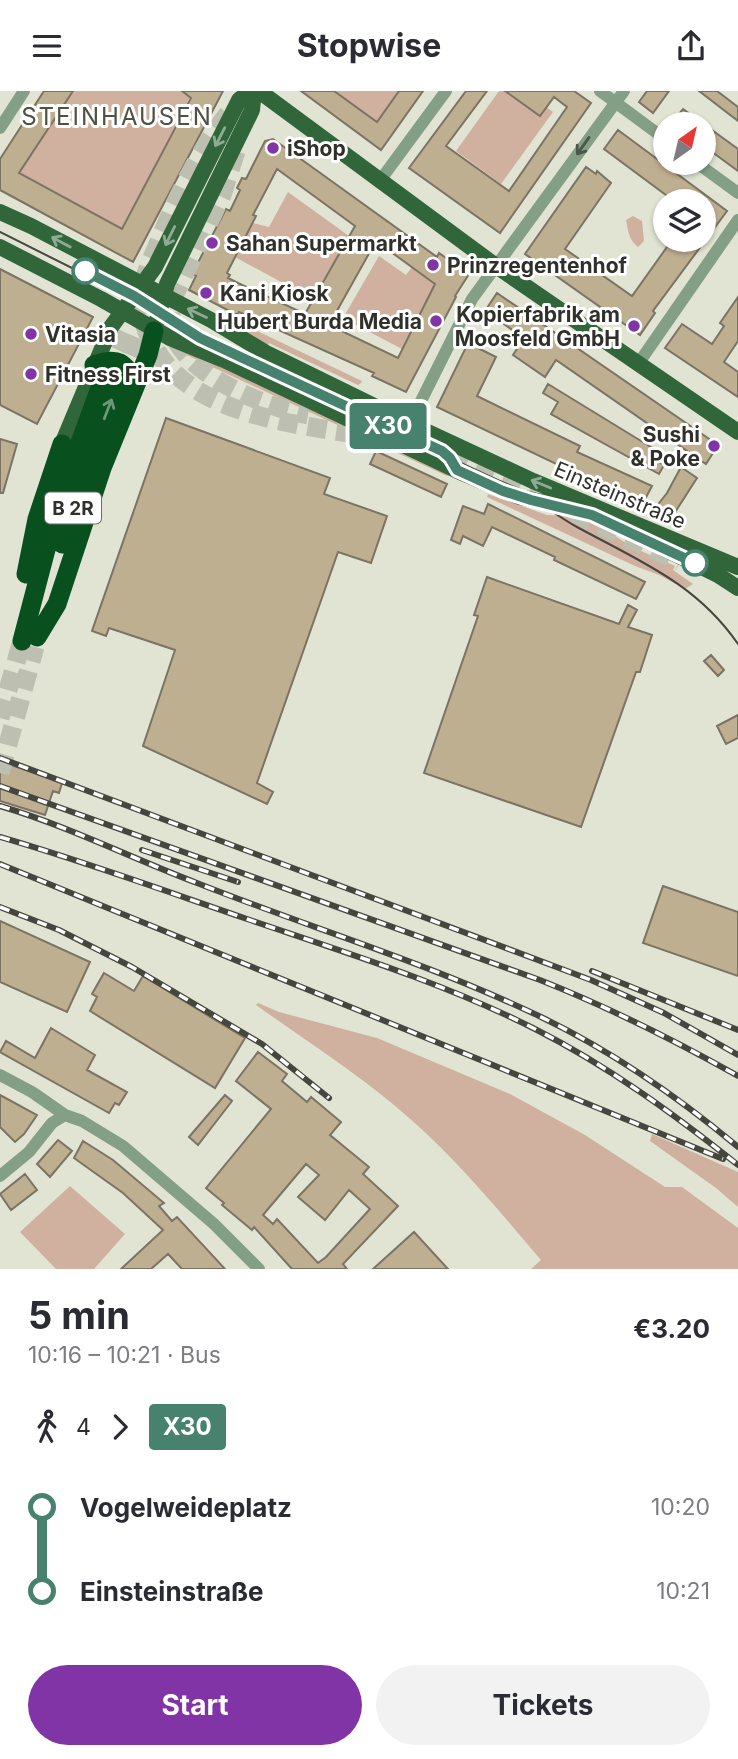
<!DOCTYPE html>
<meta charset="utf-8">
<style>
body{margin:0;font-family:Inter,sans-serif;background:#f2f2f3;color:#2b2b33;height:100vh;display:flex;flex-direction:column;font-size:26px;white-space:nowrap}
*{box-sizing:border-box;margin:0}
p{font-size:23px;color:#7c7c81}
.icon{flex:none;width:38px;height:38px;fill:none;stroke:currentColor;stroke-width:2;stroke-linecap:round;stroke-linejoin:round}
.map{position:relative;height:1178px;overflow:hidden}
.sheet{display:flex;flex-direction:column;background:#fff;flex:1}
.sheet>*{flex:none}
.badge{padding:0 14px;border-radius:5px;font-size:24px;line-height:46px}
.needle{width:46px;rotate:34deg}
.controls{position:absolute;left:653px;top:21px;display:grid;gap:14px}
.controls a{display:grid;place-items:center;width:63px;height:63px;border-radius:50%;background:#fff;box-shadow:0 2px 5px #0004;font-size:35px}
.map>.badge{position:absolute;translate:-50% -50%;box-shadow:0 0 0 4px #fff}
.legs{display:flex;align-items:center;gap:10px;height:77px;padding:0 28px;font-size:23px}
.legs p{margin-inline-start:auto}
.overview{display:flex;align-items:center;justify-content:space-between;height:119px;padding:0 28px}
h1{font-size:38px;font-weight:700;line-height:52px}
.primary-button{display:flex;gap:14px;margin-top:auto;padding:14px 28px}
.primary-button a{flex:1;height:80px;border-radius:42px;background:#8034a5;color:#fff;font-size:28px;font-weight:700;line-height:80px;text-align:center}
.primary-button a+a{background:#f2f2f3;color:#2b2b33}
ul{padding:0 28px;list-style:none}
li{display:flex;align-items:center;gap:24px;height:84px;font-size:26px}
li i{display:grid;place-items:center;width:10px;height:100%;margin:0 9px;background:currentColor}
li i::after{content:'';width:18px;height:18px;margin:-9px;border:5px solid;border-radius:50%;background:#fff}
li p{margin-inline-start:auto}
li:first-child i{background:linear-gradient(#0000 50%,currentColor 0)}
li:last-child i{background:linear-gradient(currentColor 50%,#0000 0)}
header{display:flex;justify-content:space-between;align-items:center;height:91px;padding:0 28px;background:#fff;font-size:32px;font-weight:700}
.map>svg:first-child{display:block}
.green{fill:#d0b09f}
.building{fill:#bfaf91;stroke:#7b7364;stroke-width:2;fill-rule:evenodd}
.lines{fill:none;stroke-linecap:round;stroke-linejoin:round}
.highway-tunnel{stroke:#bdc0b0;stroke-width:19;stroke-dasharray:19 10;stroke-linecap:butt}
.minor{stroke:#839f86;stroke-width:12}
.major{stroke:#31663b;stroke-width:16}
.highway{stroke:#08511f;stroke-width:19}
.tram{stroke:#45473f;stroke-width:2}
.rail-casing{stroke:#45473f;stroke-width:6}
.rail{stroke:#fff;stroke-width:3.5;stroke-dasharray:10;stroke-linecap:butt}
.oneway{stroke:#8eab93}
.oneway2{stroke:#4c574a}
.oneway3{stroke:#6b9779}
.line-1-casing{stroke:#fff;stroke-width:16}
.line-1{stroke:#46826e;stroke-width:10}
.poi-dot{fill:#8034a5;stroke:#fff;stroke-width:2.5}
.stop-1-dot{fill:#fff;stroke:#46826e;stroke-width:3.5}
.labels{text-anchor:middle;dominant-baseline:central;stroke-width:6;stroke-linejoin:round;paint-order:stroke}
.shield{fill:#fff;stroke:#6d6e6a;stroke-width:2}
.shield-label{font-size:19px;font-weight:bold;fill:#2f302a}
.poi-label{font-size:21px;font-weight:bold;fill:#2f302a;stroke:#fff;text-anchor:start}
.street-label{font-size:21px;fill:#2f302a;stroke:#fff}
.quarter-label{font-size:24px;letter-spacing:2px;fill:#4f5142;stroke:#fff}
</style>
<header><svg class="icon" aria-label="menu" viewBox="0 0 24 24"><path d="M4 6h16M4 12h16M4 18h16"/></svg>Stopwise<svg class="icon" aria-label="share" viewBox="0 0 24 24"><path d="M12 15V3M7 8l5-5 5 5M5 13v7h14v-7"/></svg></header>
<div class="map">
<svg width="738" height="1178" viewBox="0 0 738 1178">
<rect width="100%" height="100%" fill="#e1e4d2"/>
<path class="green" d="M73,0H182L190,6L122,138L19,82Z
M334,0H399L377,31Z
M499,0H523L553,21L501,93L456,60Z
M288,101L349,145L314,209L235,166L253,132L269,136Z
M633,125L642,130L644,150L638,156C629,149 628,140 626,129Z
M379,165L406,184L412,176L435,193L402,258L343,227Z
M236,230L362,290L360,293L358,294L269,252L267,255L234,235Z
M179,257L449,382L447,385L178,260Z
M488,403L547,424L573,425L598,434L632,456L675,475L673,479L693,493L685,498L659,484L635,475L487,406Z
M258,912L279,921L377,947L510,1003L585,1044L665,1096H682L738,1137V1178H531L541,1169C495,1115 449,1059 394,1014C351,978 302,947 256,914Z
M652,1043L738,1081V1116L716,1097L650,1050Z
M70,1095L125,1143L94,1178H56L20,1141Z"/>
<path class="building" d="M44,0H73L19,82L122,138L191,7L182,0H223L133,171L0,99V68Z
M301,0H334L377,31L399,0H423L381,59Z
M466,0H487L446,55L509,100L567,16L554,6L540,25L505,0H574L591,12L500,142L409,77Z
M647,0H669L653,22L639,11Z
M699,0H717L738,16V30Z
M683,18L738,58V80L704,55V33H671Z
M618,39L727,120L653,220L655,222L640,244L525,163L586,76L596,83L597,80L611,92L565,158L632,205L672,149H704V110H674L604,58Z
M273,48L437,166L439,162L469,183L455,205L456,206L406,301L372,285L374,282L239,221L237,224L189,199L196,185L192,183L226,118L230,120L240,99L237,97L242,87L246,88L265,50ZM277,78L355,135L305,223L238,192L228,187L230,184L227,182L256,125L253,124ZM376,150L435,193L398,267L329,234Z
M0,178L93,226L37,333L0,314Z
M497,202L718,354L706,373L556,269L545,286L513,264L524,247L485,220Z
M738,206V250L724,271L738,281V306L665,257L682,233L712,253L724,235L720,232Z
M468,252L496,266L477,305L580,355L577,361L652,395L642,414L437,316Z
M548,293L659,361L651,367L664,374L659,383L551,323L558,311L543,302Z
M166,327L330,387L324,403L387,425L371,472L338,461L257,692L273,701L267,713L143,655L175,559L109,537L106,545L92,540Z
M0,348L17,353L3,402H0Z
M376,360L447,393L441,406L370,373Z
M681,376L697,387L672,426L656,416L667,402Z
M488,413L645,491L636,508L554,469L555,466L492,436L483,455L463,445L460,453L451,449L463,415L484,423Z
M487,486L619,533L628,514L637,519L628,536L652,544L640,581H636L581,736L424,682L478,525L474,524Z
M711,564L724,579L718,585L704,570Z
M738,624V647L726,653L717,635Z
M0,670L62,692L59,702L53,700L45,724L0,710Z
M663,795L738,821V885L643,852Z
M0,830L90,871L67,921L0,891Z
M104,882L134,900L143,885L245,947L215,997L90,920L97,906L92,903Z
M51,937L95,964L87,979L127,1001L119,1014L115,1012L109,1022L0,961L6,950L35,967Z
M258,961L287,983L282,990L307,1011L311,1006L341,1031L330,1044L369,1076L363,1083L398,1115L343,1173L347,1178H292L254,1136L252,1139L222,1114L224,1112L206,1097L271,1018L236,990ZM306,1073L319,1084L298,1106L325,1129L349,1099L370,1118L326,1166L318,1172L277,1128L273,1133L263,1124Z
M0,1004L37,1024L24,1043L15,1051L0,1036Z
M225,1004L232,1010L198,1054L189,1046Z
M58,1049L72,1060L50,1086L37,1073Z
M83,1050L113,1069L164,1112L159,1115L172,1130L177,1126L225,1178H182L168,1163L151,1178H121L163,1139L123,1102L74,1067Z
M25,1083L37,1099L11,1119L0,1103Z
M414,1141L448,1178H373Z"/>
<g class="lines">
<path class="highway-tunnel" d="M228,23C198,61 176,108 158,153C151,170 143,186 141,204C140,220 144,236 151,250C192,335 326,334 406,352C451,362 492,385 534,404
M236,60L222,104L173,207C171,219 169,232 174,245C191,286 267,317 308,324
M105,285L140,211
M119,291L146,229
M574,422L680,471
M0,627L22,550
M0,682L35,556"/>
<path class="minor" d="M600,0L665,48
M0,37L24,0
M697,72L738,102
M379,91L446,0
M638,273L738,129
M410,332L472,208L624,0
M0,984L32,1001L65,1024L82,1030L123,1055L214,1133L259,1178
M0,1085L29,1061L52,1032L65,1024"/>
<path class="major" d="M259,0L496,175L738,341
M0,121L31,135L211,229L268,263L421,338L533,390L738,476
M0,156L101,208L170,247L224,269L460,381L520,406L574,418L595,425
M154,240L167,193L252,19L254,0
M62,353L111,236L155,176L239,9L250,0
M663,457L718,484L738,497"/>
<path class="highway" d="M94,274C118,265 124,271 136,292
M62,453L87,371L118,292
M26,483L37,428L62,353
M37,546L57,513L102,377L148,264L154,240
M22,550L59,409L104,286"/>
<path class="tram" d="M0,141L118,200L173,236L200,250L523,401C542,412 558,426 577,436C639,470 696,492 738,553"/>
<defs>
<path id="rail" d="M0,667L591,889L664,922L738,964
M0,695L540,889C608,916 674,949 738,985
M0,715C68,735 131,767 197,792C311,837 428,872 539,925C610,959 677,1005 738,1056
M0,746C83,770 165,800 247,828C344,861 444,892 535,938C608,975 674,1023 738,1074
M142,759L238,791
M0,773L723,1068
M0,816L59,839L132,876L262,953L329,1007
M592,880L738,939"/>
</defs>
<use href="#rail" class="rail-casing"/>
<use href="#rail" class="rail"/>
</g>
<defs><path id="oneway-shaft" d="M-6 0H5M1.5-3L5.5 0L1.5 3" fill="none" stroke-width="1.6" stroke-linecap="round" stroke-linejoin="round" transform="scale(1.75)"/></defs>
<g class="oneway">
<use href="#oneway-shaft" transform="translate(220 46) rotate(117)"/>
<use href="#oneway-shaft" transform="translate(170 145) rotate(116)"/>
<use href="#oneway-shaft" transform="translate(61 151) rotate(-152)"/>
<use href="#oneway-shaft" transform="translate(197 222) rotate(-155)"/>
<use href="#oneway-shaft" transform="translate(541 393) rotate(-158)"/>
</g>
<use class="oneway2" href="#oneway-shaft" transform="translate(583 55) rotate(125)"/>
<use class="oneway3" href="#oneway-shaft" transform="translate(108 318) rotate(-69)"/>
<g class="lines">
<defs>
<path id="line-1" d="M85,180L134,205L200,247L442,360L450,367L457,379L503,400L531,409L592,424L695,472"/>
</defs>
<use href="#line-1" class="line-1-casing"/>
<use href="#line-1" class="line-1"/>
</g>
<g class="poi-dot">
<circle cx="273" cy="57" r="7"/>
<circle cx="212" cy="152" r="7"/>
<circle cx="433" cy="174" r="7"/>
<circle cx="206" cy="202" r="7"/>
<circle cx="436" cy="230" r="7"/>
<circle cx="634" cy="235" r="7"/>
<circle cx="31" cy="243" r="7"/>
<circle cx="31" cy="283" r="7"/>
<circle cx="714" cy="355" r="7"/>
</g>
<g class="stop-1-dot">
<circle cx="85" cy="180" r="12"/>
<circle cx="695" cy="472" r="12"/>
</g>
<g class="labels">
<rect class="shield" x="45" y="401.5" width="56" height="31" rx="5"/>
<g class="shield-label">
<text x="73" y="417">B 2R</text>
</g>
<g class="poi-label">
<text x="287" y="57">iShop</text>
<text x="226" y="152">Sahan Supermarkt</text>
<text x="447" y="174">Prinzregentenhof</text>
<text x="220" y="202">Kani Kiosk</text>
<text x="620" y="223" text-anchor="end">Kopierfabrik am<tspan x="620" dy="24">Moosfeld GmbH</tspan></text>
<text x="422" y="230" text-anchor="end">Hubert Burda Media</text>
<text x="45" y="243">Vitasia</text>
<text x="45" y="283">Fitness First</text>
<text x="700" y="343" text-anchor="end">Sushi<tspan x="700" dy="24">&amp; Poke</tspan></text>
</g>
<g class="street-label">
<text transform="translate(620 404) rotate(23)">Einsteinstraße</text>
</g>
<g class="quarter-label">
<text x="117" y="25">STEINHAUSEN</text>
</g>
</g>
</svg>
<div class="controls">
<a><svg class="needle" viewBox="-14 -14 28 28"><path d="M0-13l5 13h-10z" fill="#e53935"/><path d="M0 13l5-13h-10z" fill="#7c7c81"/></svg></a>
<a><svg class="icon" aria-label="layers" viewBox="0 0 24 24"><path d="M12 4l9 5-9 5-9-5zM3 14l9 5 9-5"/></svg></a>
</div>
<b class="badge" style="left:388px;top:335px;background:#46826e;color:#fff">X30</b>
</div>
<section class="sheet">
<div class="overview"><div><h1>5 min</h1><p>10:16 – 10:21 · Bus</p></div><b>€3.20</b></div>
<div class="legs"><svg class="icon" aria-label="walk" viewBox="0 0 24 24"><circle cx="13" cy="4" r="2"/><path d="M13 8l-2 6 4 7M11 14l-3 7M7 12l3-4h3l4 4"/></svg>4<svg class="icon" aria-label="forward" viewBox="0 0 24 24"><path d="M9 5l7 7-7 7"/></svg><b class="badge" style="background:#46826e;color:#fff">X30</b></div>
<ul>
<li><i style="color:#46826e"></i><b>Vogelweideplatz</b><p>10:20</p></li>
<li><i style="color:#46826e"></i><b>Einsteinstraße</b><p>10:21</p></li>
</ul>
<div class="primary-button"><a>Start</a><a>Tickets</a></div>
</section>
